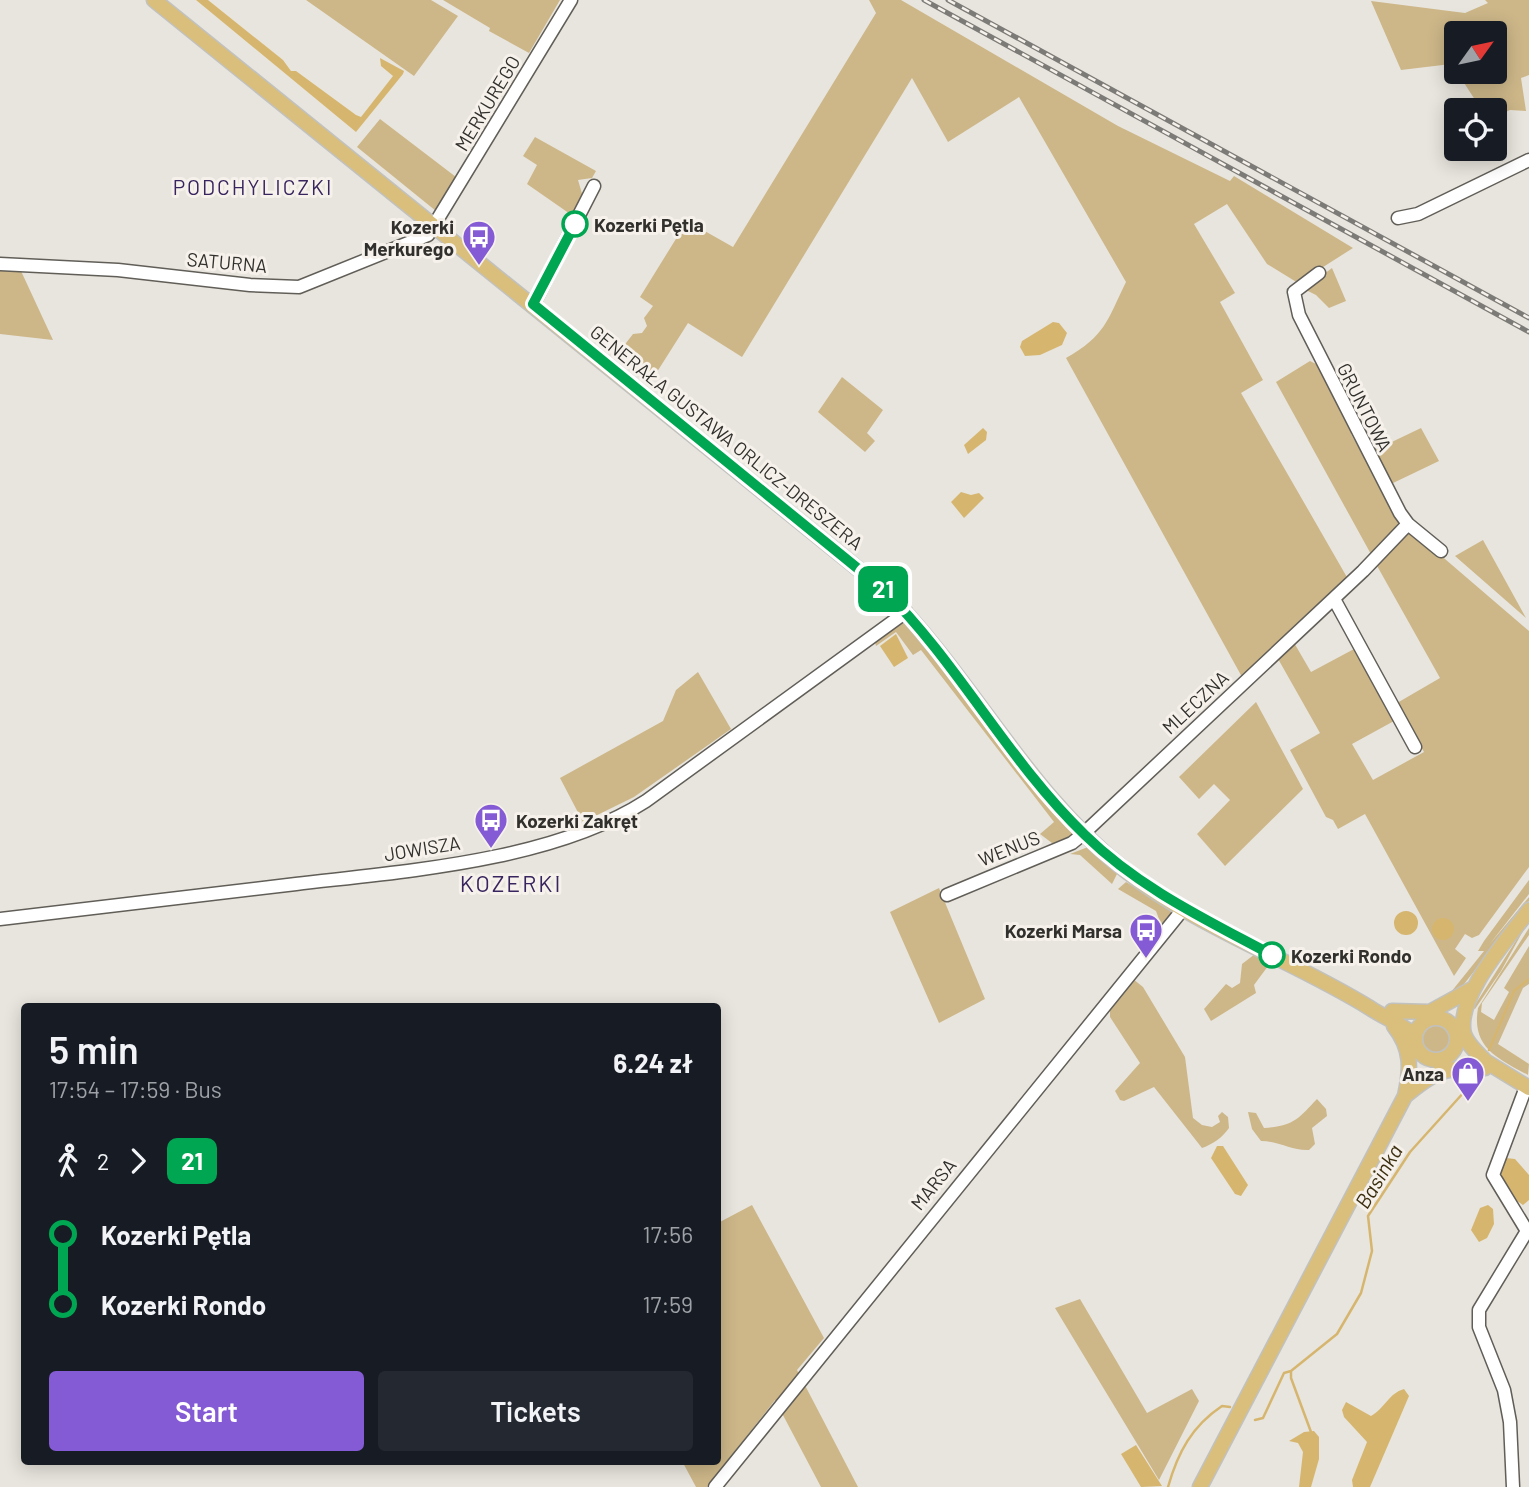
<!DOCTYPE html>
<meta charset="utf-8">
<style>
body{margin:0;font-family:Barlow,sans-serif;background:#242831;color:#f1f3f6;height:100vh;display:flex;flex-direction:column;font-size:26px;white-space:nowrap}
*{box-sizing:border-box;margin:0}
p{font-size:23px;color:#9ea1a6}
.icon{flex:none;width:38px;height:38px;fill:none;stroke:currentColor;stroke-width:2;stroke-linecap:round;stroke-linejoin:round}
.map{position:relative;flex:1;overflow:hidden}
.panel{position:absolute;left:21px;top:1003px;width:700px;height:462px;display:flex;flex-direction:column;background:#171b24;border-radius:7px;box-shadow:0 4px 18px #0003}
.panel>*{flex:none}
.badge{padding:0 14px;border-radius:10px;font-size:24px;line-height:46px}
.needle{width:46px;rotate:57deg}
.buttons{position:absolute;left:1444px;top:21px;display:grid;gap:14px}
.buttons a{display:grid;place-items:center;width:63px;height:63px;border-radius:7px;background:#171b24;box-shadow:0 4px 18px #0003;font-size:35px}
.map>.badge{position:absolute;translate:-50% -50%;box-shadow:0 0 0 4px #fff}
.legs{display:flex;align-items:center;gap:10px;height:77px;padding:0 28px;font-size:23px}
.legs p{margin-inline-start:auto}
.overview{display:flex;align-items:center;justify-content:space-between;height:119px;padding:0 28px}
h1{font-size:38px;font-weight:600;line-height:52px}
.cta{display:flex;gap:14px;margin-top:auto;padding:14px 28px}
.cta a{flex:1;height:80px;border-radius:7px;background:#855bd5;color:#fff;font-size:28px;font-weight:600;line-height:80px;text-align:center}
.cta a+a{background:#242831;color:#f1f3f6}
ul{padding:0 28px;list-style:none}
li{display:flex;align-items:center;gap:24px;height:70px;font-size:26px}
li i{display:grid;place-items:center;width:10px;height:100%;margin:0 9px;background:currentColor}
li i::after{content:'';width:18px;height:18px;margin:-9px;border:5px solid;border-radius:50%;background:#171b24}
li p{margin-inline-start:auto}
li:first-child i{background:linear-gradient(#0000 50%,currentColor 0)}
li:last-child i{background:linear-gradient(currentColor 50%,#0000 0)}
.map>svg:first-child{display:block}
.green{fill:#cdb789}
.water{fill:#d6b66f}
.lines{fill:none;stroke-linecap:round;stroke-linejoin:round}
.stream{stroke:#d6b66f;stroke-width:2.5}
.minor-casing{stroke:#615e58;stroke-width:15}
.major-casing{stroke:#c1c1c0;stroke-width:17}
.minor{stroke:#fff;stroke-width:12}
.major{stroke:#d9bf7b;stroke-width:14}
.rail-casing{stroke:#7d7b77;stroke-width:5}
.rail{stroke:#f6f2eb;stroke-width:2.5;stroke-dasharray:8;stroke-linecap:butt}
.line-1-casing{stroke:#fff;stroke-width:16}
.line-1{stroke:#00a651;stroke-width:10}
.stop-1-dot{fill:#fff;stroke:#00a651;stroke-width:3.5}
.labels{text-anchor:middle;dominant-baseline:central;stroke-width:6;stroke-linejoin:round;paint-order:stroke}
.street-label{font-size:19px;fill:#31302d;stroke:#f6f2eb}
.stop-label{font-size:19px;font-weight:bold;fill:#31302d;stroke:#f6f2eb;text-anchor:start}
.poi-label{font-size:19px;font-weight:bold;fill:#31302d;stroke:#f6f2eb;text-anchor:end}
.neighbourhood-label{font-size:21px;letter-spacing:2px;fill:#38245f;stroke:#f6f2eb}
.water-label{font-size:21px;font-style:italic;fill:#3c2f0f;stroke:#f6f2eb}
.quarter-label{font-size:23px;letter-spacing:2px;fill:#38245f;stroke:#f6f2eb}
</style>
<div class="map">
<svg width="1529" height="1487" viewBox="0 0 1529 1487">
<rect width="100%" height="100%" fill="#e8e5de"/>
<path class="green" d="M306,0H431L458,16L414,76Z
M443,0H560L529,53L489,31L490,28Z
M869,0H901L1118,126L1230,181L1234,176L1353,248L1298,283L1267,264L1227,204L1194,224L1235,293L1220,302L1263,380L1241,393L1348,579L1242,677L1066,358C1105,336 1107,321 1126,282L1019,97L948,142L912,78L742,357L688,323L650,383L616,356L633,334L642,333L647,326L644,318L653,306L640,297L687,221L733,247L876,13Z
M1485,0H1529V75L1521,78L1526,111L1510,110L1495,117L1494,110H1483L1479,106L1457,72H1494V33H1456V70L1451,64L1401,70L1371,1L1465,13L1488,3Z
M380,119L456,177L436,211L357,147Z
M535,137L596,171L592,178L578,180L583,197L573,216L527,184L537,165L523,156Z
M1332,268L1346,301L1329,308L1316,295L1304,289Z
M0,270L21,271L53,340L0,334Z
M1310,361L1318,365L1353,432L1351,434L1400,521L1372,556L1276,382Z
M842,377L883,410L867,433L875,441L865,452L818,412Z
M1421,428L1439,461L1391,484L1373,451Z
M1409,533L1417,535L1529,631V867L1479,935L1472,938L1465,934L1455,949L1466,958L1454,976L1365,814L1338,829L1333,820L1326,817L1290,750L1320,733L1277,657L1293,641L1311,672L1354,649L1394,721L1352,744L1373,780L1424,752L1397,703L1440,678L1376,564Z
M1483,540L1526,618L1455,556Z
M903,623L910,625L1071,828L1073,836L1056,846L1040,834L1054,822L921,650L913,655L896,632L876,646L875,642Z
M698,672L731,729L634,797L583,822L560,778L663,721L676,690Z
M1256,702L1303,789L1225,866L1197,834L1230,800L1214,784L1199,799L1179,777Z
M1088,847L1117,874L1112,884L1080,855L1070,854Z
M1529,880V894L1489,945L1529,897V901L1454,997L1451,992L1484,951H1478L1484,941Z
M1126,882L1170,908L1172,915L1162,927L1156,911L1118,889Z
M939,888L985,999L939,1023L890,912Z
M1529,920L1501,971L1475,1009L1473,1008Z
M1529,928V935L1482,1003L1481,1012L1494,1020L1509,992L1504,988L1529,946V984L1523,988L1498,1044L1529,1064L1528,1075C1499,1059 1471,1048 1478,1008Z
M1255,954L1271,962L1254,985L1256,993L1211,1021L1204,1009L1226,984L1232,988L1240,983L1242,964Z
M1133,979L1143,987L1185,1057L1193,1118L1202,1125L1212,1127L1220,1122L1218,1116L1222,1112L1228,1117L1229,1128C1222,1138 1213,1144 1202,1148L1154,1087L1124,1101L1120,1100L1115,1091L1140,1063L1110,1017V1008Z
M1420 1039a16 16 0 1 1 32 0a16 16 0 1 1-32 0Z
M1317,1099L1326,1109L1327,1116L1312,1128L1315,1144L1309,1150C1292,1151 1278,1141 1261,1141L1252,1129L1248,1112L1256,1113L1264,1128C1294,1126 1298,1119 1317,1099Z
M752,1205L824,1338L797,1370L858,1487H821L775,1400L707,1487H696L682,1461H718V1223Z
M1080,1299L1147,1413L1192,1389L1199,1401L1159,1480L1055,1308Z"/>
<path class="water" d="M196,0H208L283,60L291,71H296L356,115L361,117L393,76L381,66L380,58L404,71L403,74L356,132Z
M1053,322L1059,323L1067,333L1062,345L1040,355L1025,356L1020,347L1022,341Z
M983,428L987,432L986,440L968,454L964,445Z
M961,492L971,495L979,493L984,498L964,518L951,502Z
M896,634L908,658L894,667L880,646Z
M1394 923a12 12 0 1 1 24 0a12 12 0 1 1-24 0Z
M1432 929a11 11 0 1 1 22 0a11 11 0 1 1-22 0Z
M1217,1146H1223L1248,1185L1241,1196L1235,1194L1211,1158Z
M1506,1158L1515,1159L1529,1175V1200L1523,1205L1510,1196L1501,1173Z
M1488,1205L1493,1209L1494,1224L1487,1238L1479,1242L1471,1230L1480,1208Z
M1404,1389L1409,1396L1370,1487H1353L1352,1480L1367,1442L1344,1417L1342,1410L1346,1402L1371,1416C1384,1409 1389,1393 1404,1389Z
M1314,1431L1319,1437V1459L1311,1487H1299L1303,1452L1298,1443L1289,1441L1304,1432Z
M1136,1445L1162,1486L1141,1487L1121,1454Z"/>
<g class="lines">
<path class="stream" d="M1489,1050L1514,991L1529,979
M1255,1420L1263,1418L1284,1373L1291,1371
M1311,1432L1291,1378V1371L1337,1334L1361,1293L1372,1251L1368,1216L1410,1152L1474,1081
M1168,1487C1178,1452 1192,1426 1222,1406L1230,1407"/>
<defs>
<path id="minor" d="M1398,218L1418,214L1529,160
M0,264L118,270L250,285L299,287L428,235L571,0
M1319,273L1294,292L1299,315L1400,513L1408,524L1441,551
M533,305L594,186
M1334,599L1415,747
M947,895L1072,843L1083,834L1363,571L1408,524
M0,919C99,907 198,896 296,884C406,871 553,861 646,801L906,612
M715,1487L1184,908
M1513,1487L1510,1422L1504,1390L1479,1327V1310L1527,1231L1493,1175L1526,1087"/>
<path id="major" d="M154,0L883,589C971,676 1026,793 1125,870C1198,928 1291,959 1370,1008C1385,1018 1402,1024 1415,1036
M1392,1011L1430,1012L1472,989
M1415 1039a21 21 0 1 1 42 0a21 21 0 1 1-42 0Z
M1480,1058L1529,1088
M1488,1064C1479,1054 1468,1046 1464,1034C1455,997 1508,939 1529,910
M1405,1096C1436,1070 1445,1067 1485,1068
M1200,1487L1405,1096C1411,1069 1412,1049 1394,1026"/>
</defs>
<use href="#minor" class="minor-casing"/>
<use href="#major" class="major-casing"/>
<use href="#minor" class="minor"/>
<use href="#major" class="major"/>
<defs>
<path id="rail" d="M924,0L1529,332
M948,0L1529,318"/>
</defs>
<use href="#rail" class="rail-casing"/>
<use href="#rail" class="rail"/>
</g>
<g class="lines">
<defs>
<path id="line-1" d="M575,224L533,304L883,589C959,664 1008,761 1085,835C1139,888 1207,920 1272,955"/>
</defs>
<use href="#line-1" class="line-1-casing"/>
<use href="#line-1" class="line-1"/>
</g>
<defs>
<symbol id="bus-pin" viewBox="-11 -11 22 30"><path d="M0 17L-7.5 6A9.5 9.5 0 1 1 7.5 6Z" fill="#855bd5" stroke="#f6f2eb"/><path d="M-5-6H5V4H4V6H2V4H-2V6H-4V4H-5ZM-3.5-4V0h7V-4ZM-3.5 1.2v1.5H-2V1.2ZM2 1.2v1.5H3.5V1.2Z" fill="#fff"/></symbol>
<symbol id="shop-pin" viewBox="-11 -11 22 30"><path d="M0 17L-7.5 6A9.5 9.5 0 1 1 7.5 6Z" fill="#855bd5" stroke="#f6f2eb"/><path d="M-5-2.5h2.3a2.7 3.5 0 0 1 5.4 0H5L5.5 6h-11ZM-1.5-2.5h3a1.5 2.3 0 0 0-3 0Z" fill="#fff"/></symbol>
</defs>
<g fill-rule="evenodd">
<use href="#bus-pin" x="460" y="218" width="38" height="52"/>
<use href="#bus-pin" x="472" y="801" width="38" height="52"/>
<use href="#bus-pin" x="1127" y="911" width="38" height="52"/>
<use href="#shop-pin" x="1449" y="1054" width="38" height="52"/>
</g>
<g class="stop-1-dot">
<circle cx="575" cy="224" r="12"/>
<circle cx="1272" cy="955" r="12"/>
</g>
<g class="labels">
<g class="street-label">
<text transform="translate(487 103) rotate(-59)">MERKUREGO</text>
<text transform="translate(227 262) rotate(5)">SATURNA</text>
<text transform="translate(1365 407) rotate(63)">GRUNTOWA</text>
<text transform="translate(727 437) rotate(39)">GENERAŁA GUSTAWA ORLICZ-DRESZERA</text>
<text transform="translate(1195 702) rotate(-43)">MLECZNA</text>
<text transform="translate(422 848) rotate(-9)">JOWISZA</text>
<text transform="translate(1009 848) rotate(-22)">WENUS</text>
<text transform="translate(933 1184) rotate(-51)">MARSA</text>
</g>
<g class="stop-label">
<text x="594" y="224">Kozerki Pętla</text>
<text x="1291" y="955">Kozerki Rondo</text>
</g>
<g class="poi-label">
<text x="454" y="226">Kozerki<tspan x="454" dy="22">Merkurego</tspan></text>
<text x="516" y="820" text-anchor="start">Kozerki Zakręt</text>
<text x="1122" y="930">Kozerki Marsa</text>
<text x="1444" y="1073">Anza</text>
</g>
<g class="neighbourhood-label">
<text x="253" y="186">PODCHYLICZKI</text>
</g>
<g class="water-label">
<text transform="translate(1378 1176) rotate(-59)">Basinka</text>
</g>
<g class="quarter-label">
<text x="511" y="883">KOZERKI</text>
</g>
</g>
</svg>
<div class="buttons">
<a><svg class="needle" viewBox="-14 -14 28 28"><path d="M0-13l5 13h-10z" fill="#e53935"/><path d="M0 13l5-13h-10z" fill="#9ea1a6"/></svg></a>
<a><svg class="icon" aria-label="locate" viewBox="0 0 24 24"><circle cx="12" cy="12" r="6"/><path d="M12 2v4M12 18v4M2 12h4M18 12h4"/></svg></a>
</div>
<b class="badge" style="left:883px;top:589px;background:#00a651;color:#fff">21</b>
<section class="panel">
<div class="overview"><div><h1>5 min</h1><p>17:54 – 17:59 · Bus</p></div><b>6.24 zł</b></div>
<div class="legs"><svg class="icon" aria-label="walk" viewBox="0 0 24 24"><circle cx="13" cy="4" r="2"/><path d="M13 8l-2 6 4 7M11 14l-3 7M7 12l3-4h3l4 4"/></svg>2<svg class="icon" aria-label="forward" viewBox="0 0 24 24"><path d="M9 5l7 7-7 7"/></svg><b class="badge" style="background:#00a651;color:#fff">21</b></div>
<ul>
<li><i style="color:#00a651"></i><b>Kozerki Pętla</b><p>17:56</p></li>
<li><i style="color:#00a651"></i><b>Kozerki Rondo</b><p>17:59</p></li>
</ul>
<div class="cta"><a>Start</a><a>Tickets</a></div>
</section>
</div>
